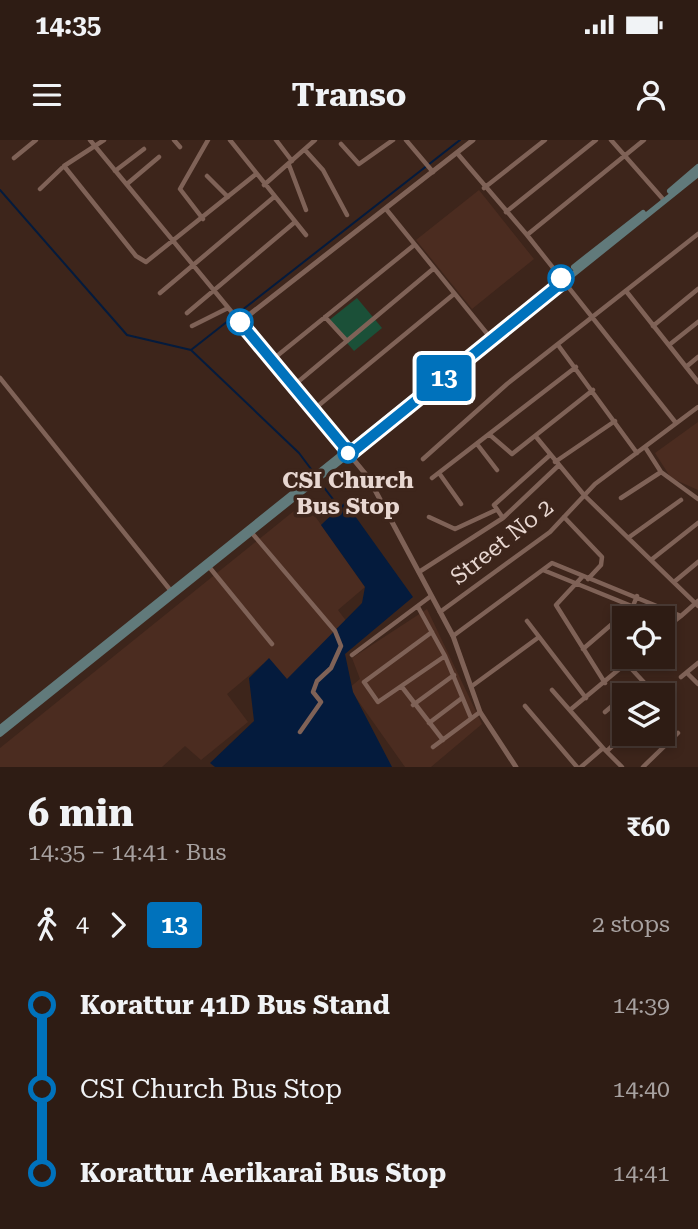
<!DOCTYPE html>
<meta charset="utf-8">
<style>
body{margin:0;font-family:"Roboto Serif",serif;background:#3a2922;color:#f1f3f6;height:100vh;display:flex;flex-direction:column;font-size:26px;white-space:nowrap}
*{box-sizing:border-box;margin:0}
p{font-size:23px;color:#a7a1a0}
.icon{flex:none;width:38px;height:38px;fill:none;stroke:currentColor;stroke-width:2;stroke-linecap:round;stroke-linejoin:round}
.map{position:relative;height:627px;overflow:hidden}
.details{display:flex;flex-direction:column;background:#2e1c14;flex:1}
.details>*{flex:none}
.badge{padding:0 14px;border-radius:5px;font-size:24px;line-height:46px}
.buttons{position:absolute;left:612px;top:466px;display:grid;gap:14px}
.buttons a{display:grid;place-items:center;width:63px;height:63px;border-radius:0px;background:#2e1c14;box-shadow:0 4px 10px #0003,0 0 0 2px #493a34;font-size:35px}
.map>.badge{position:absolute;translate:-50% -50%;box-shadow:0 0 0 4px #fff}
.legs{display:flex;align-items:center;gap:10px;height:77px;padding:0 28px;font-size:23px}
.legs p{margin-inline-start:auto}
.overview{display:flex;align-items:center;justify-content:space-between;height:119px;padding:0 28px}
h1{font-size:38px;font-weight:700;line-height:52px}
ul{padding:0 28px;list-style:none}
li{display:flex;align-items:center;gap:24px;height:84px;font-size:26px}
li i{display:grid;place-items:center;width:10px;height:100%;margin:0 9px;background:currentColor}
li i::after{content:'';width:18px;height:18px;margin:-9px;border:5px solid;border-radius:50%;background:#2e1c14}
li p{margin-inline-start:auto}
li:first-child i{background:linear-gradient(#0000 50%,currentColor 0)}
li:last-child i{background:linear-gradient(currentColor 50%,#0000 0)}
.status{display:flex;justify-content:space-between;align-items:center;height:49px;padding:0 35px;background:#2e1c14;direction:ltr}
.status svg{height:19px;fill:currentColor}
header{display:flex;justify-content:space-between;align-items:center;height:91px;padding:0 28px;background:#2e1c14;font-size:32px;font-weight:700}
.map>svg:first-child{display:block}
.built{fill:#4b2c20}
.green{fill:#1b5038}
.water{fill:#041b3d}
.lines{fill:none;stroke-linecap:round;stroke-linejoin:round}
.stream{stroke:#041b3d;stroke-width:2}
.minor{stroke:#7f6257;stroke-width:4.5}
.tertiary{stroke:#7f6257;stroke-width:5}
.secondary{stroke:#617a7b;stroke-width:6}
.line-1-casing{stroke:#fff;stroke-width:16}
.line-1{stroke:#0072bc;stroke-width:10}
.stop-1-dot{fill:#fff;stroke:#0072bc;stroke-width:3.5}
.labels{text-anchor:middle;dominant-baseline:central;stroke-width:7;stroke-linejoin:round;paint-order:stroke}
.stop-label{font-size:23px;font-weight:bold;fill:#e8d7d1;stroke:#3d251b}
.street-label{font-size:23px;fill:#e8d7d1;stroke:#3d251b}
</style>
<div class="status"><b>14:35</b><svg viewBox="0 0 49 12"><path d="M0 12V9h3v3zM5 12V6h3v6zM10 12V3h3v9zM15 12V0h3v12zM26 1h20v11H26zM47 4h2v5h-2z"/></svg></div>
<header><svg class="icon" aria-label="menu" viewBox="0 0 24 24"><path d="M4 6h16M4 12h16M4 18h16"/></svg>Transo<svg class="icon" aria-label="person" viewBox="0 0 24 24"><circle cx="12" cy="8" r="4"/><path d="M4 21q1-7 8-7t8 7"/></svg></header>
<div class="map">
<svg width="698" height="627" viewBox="0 0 698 627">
<rect width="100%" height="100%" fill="#3d251b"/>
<path class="built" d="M479,50L534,119L472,169L416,100Z
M698,282V350L671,338L655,313Z
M305,362L365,447L338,470L353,490L281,547L263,524L227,554L248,582L201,620L185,606L162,627H0V608Z
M427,469L482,584L431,627H405L349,548L360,539L352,518Z"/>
<path class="green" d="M357,158L382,188L354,211L328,181Z"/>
<path class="water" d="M345,362L413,457L345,514L353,552L392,627H215L210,623L254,581L249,538L269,518L287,539L362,463L365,447L321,385Z"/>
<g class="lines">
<path class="stream" d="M0,50L127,195L191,210L299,313L314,333
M237,174L460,0
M191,210L233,177
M319,341L339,367"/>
<path class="minor" d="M90,0L240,182
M174,0L180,7
M230,0L306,95
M276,0L292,21
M406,0L433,32
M611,0L662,58
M341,4L359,24L393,0
M305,10L323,30L347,75
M457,13L527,95L676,283
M14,18L36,0
M289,25L306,70
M64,26L136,116L146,122L256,34
M115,31L144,9
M207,36L228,57
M127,44L159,17
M264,45L315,0
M484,48L545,0
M40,49L64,26L104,0
M386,69L489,196
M506,72L596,0
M203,79L180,49L208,0
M527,95L644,0
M626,151L698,242
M160,153L274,57
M187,173L295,82
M325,177L347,201
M192,186L228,168
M653,186L698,149
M558,205L637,313
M669,205L698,182
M272,220L413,106
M686,227L698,217
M0,238L171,451
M293,246L433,129
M313,270L454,154
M490,295L512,314L593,250
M537,298L584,355L698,466
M477,304L497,330
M645,307L661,332L698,359
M423,319L507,244L698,94
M555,322L615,281
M439,333L461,364
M432,338L576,227
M621,358L661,332
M429,377L455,389L496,370
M564,377L602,417L601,425L588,439
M503,378L494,365L550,315
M252,393L335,491L341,506L331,528L317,541L313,552L321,562L300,592
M628,398L681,360
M651,420L698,383
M210,428L272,504
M543,430L661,478
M419,432L503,378L558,326
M583,436L556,465L605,543
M674,442L698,422
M418,467L445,516L471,578
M440,472L550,392L595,344L698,267
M527,481L586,558
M663,490L681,476
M432,492L364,542L378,562L445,516
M453,496L552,423L681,476L698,461
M583,509L633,466L637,456
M352,515L431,456
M627,524L651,550
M688,534L698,544
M681,537L698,523
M472,546L539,497
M402,547L443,600
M552,550L603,608L581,627
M625,555L644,543
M413,565L454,535
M525,566L577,627
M570,570L635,516
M605,572L625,555
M429,583L462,558
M433,607L480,572
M603,608L622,627
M607,611L626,593
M643,627L678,593"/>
<path class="tertiary" d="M473,0L240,182L368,337L453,496L480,572L516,627"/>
<path class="secondary" d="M670,51L698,27
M574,127L643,73
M0,588L449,228
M0,594L698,34"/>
</g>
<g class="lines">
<defs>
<path id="line-1" d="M240,182L350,314L564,141L561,138"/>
</defs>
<use href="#line-1" class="line-1-casing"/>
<use href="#line-1" class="line-1"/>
</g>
<g class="stop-1-dot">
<circle cx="561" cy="138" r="12"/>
<circle cx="240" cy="182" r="12"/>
<circle cx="348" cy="313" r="9"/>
</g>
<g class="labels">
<g class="stop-label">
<text x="348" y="340">CSI Church<tspan x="348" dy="26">Bus Stop</tspan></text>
</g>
<g class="street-label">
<text transform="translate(502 402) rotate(-38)">Street No 2</text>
</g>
</g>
</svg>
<div class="buttons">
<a><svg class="icon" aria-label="locate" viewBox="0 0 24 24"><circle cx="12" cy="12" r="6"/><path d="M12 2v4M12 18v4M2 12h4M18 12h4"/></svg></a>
<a><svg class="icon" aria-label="layers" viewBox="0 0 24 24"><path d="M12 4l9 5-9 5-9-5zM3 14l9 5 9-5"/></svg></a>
</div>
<b class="badge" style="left:444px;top:238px;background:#0072bc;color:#fff">13</b>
</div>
<section class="details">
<div class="overview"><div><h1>6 min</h1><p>14:35 – 14:41 · Bus</p></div><b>₹60</b></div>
<div class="legs"><svg class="icon" aria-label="walk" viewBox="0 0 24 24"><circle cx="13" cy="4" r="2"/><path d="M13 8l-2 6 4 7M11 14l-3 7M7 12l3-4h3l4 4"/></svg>4<svg class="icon" aria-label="forward" viewBox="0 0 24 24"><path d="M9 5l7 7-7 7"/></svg><b class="badge" style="background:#0072bc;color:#fff">13</b><p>2 stops</p></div>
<ul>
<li><i style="color:#0072bc"></i><b>Korattur 41D Bus Stand</b><p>14:39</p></li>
<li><i style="color:#0072bc"></i><span>CSI Church Bus Stop</span><p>14:40</p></li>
<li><i style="color:#0072bc"></i><b>Korattur Aerikarai Bus Stop</b><p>14:41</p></li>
</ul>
</section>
